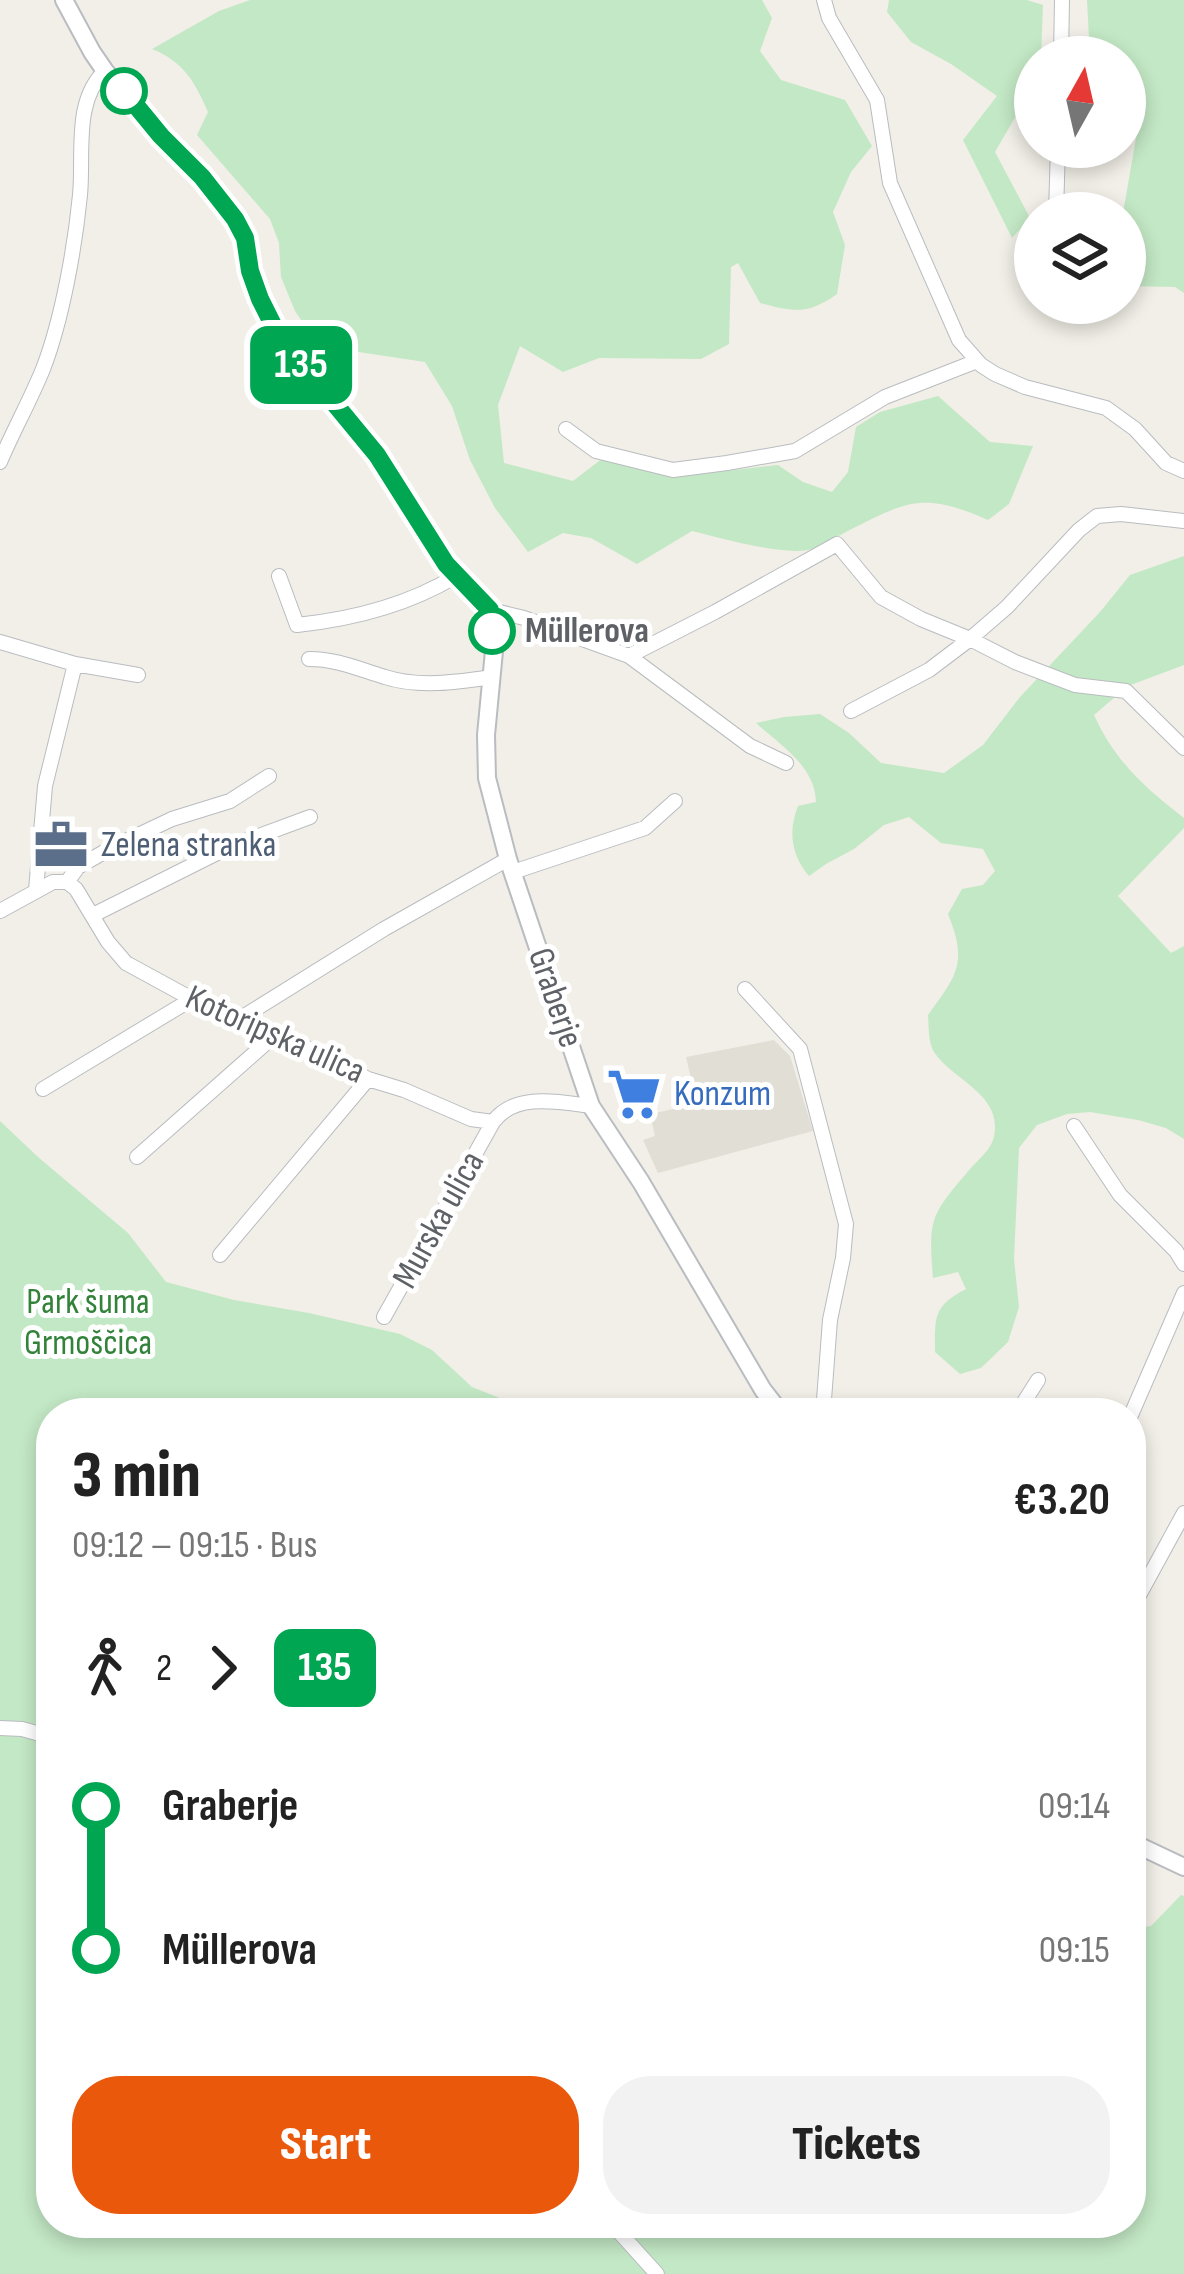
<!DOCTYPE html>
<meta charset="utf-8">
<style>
body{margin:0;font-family:"Sofia Sans Condensed",sans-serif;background:#f2f2f2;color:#222;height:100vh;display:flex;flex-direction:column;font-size:45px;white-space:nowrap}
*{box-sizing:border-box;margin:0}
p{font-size:39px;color:#767676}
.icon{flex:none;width:66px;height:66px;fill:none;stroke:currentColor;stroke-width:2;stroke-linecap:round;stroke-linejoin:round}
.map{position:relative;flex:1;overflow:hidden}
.side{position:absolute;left:36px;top:1398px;width:1110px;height:840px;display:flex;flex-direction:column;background:#fff;border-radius:48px;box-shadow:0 6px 18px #0003}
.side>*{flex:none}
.badge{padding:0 24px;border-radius:18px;font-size:42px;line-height:78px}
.needle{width:78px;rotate:8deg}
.controls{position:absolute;left:1014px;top:36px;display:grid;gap:24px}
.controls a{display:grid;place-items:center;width:132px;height:132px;border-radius:50%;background:#fff;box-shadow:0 6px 18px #0003;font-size:60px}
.map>.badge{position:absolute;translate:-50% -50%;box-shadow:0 0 0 6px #fff}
.legs{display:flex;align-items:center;gap:18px;height:132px;padding:0 36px;font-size:39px}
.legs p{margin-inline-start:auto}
.summary{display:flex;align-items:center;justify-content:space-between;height:204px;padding:0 36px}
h1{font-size:66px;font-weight:800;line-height:90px}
.action{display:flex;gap:24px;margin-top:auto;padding:24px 36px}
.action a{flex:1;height:138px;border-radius:48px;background:#ea580c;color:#fff;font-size:48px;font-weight:800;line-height:138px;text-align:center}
.action a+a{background:#f2f2f2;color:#222}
ul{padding:0 36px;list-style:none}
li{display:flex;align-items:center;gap:42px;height:144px;font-size:45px}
li i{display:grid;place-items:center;width:18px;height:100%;margin:0 15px;background:currentColor}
li i::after{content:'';width:30px;height:30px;margin:-15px;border:9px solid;border-radius:50%;background:#fff}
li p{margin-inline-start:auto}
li:first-child i{background:linear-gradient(#0000 50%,currentColor 0)}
li:last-child i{background:linear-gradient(currentColor 50%,#0000 0)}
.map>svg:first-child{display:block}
.education{fill:#e1ded5}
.green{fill:#c3e8c5}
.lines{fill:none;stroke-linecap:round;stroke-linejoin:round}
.minor-casing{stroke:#b9bcc0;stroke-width:16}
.tertiary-casing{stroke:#b9bcc0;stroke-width:20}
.minor{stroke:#fff;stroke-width:14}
.tertiary{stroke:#fff;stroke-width:16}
.line-1-casing{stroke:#fff;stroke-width:27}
.line-1{stroke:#00a651;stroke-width:18}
.stop-1-dot{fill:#fff;stroke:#00a651;stroke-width:6}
.labels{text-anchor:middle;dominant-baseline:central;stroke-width:10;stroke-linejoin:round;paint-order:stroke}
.stop-label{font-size:36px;font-weight:bold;fill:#5e6267;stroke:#fff;text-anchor:start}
.service-label{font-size:36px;fill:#4e5e75;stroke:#fff;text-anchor:start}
.street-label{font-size:36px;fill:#5e6267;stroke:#fff}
.shop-label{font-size:36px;fill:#366cbe;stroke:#fff;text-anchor:start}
.park-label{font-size:36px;fill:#32823a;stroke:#fff}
</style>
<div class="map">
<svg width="1184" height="2274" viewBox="0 0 1184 2274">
<rect width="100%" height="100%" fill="#f1efe7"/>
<path class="education" d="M774,1040L790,1056L813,1131L658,1173L643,1140L655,1136L650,1114L697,1104L686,1057Z"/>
<path class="green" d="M250,0H762L772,18L760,51L781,80L845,100L872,146L851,172L833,212L845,245L837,294C808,315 793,312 760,303L738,263L731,267L729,344L701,359L599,358L563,372L520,346L498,405L504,463L573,481L603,458L673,477L778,465L803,482L832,492L848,472L856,427L880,412L938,396L990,442L1033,446L1009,504L988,520C922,491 907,501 846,532C836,537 824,545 813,549C784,557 722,538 692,531L637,564L591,538L563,533L528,552L495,508L470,460L452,406L425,362L319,346L295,311L281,277L279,243L270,219L197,135L208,112C195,82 183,61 152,49L219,11Z
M889,0H1027L1043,5L1041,57H1035V83L995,152L1030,218L1012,238L963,140L997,96L951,64L911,42L887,12Z
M1087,0H1184V293L1175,287L1125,286L1123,213L1139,121L1134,69L1125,66V57H1090Z
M1184,556V665L1128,686L1094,715C1115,761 1144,787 1184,818V828L1118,896L1171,953L1184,946V1139L1166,1128L1138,1120L1090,1112L1067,1114L1037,1125L1019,1148L1014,1259L1019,1307L1008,1342L981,1368L960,1374L935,1352C935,1317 933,1306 966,1289L958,1272L933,1278C928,1217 931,1215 970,1169C977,1161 990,1150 993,1140C1006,1095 953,1081 934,1052C928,1042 929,1027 928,1015C957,975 968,963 948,914L962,889L983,885L995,871L983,849L941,843L909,817L884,825L854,849L826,864L809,876C791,855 788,831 798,806L816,802C815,766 781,746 756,723L784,717L820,714L849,733L881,763L944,773L983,745L1020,697L1100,612L1130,575Z
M0,1121L38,1157L128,1233L166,1282L234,1300L309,1313L400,1334L432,1350L472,1387L538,1413H51V2223H1131V1929L1151,1926L1181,1895L1184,1896V2274H0Z"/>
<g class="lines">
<defs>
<path id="minor" d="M824,0L829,18L877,100L890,183L959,340L981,365L995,374L1025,387L1106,408L1135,429L1166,463L1184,471
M1061,57L1062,0
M1056,213L1058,147
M566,429L596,451L673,470L727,463L795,451L885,397L977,361
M0,462C13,431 30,401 43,369C62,320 75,247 80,195C84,154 73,101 105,71
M279,576L297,625C354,619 408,605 456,576
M491,610L524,618L629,656L750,746L786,763
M0,642L75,664L138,675
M629,656L715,612L837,544L881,597L921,619L970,639L1007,607L1079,530L1097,516L1121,514L1184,521
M309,659C337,659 358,669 385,677C419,688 458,682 492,677
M851,711L929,670L970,639L1015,662L1075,685L1126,691L1184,748
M513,872L645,828L675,801
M67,882L78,867L111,848L172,819L230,801L269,776
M36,890L45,786L75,664
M0,911L53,882H67L76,889L108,942L126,963L192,999L321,1054L368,1079L404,1090L471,1119L493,1122C515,1092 559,1102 591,1106
M93,915L229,847L310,817
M745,989L800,1049L846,1224L843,1258L830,1320L823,1413
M238,1020L384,929L508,859
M43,1089L192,999
M1074,1126L1120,1195L1176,1251L1184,1264
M137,1157L275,1035
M220,1255L368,1079
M384,1317L493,1122
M1017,1413L1038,1380
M1131,1415L1184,1293
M1131,1610L1184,1513
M0,1728L22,1729L51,1737
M611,2223L657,2274"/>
<path id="tertiary" d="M64,0L92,52L105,71L161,136L202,177L235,219L245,238L250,271L259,299L289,351L340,407L377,455L446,564L491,610L494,651L486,735L487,778L508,859L591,1106L641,1182L763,1390L781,1413
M1131,1842L1184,1867"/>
</defs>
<use href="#minor" class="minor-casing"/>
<use href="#tertiary" class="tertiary-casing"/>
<use href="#minor" class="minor"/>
<use href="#tertiary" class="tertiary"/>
</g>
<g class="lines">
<defs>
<path id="line-1" d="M124,91L161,136L202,177L235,219L245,238L250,271L260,299L278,335L377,455L446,564L490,610L492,631"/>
</defs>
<use href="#line-1" class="line-1-casing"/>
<use href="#line-1" class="line-1"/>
</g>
<defs>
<symbol id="office-bare" viewBox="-9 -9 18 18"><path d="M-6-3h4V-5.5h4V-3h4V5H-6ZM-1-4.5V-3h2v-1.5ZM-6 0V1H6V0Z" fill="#5c6f8a" stroke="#fff" stroke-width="2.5" paint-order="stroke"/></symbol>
<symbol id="supermarket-bare" viewBox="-9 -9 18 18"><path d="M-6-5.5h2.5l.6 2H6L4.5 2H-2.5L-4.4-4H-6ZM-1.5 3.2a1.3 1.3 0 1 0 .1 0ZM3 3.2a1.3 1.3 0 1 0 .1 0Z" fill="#3f7fe0" stroke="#fff" stroke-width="2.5" paint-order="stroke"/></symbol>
</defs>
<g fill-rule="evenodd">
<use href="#office-bare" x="23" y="807" width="76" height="76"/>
<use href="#supermarket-bare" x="596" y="1056" width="76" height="76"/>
</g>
<g class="stop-1-dot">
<circle cx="124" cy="91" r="21"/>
<circle cx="492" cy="631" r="21"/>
</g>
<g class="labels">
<g class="stop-label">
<text x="525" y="631">Müllerova</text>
</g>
<g class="service-label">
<text x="101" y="845">Zelena stranka</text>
</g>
<g class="street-label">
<text transform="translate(555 998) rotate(71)">Graberje</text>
<text transform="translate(275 1035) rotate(24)">Kotoripska ulica</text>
<text transform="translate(439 1220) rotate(-61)">Murska ulica</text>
</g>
<g class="shop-label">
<text x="674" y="1094">Konzum</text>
</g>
<g class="park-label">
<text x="88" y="1302">Park šuma<tspan x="88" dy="41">Grmoščica</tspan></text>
</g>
</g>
</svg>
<div class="controls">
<a><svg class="needle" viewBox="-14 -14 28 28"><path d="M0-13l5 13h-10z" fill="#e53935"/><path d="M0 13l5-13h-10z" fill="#767676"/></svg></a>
<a><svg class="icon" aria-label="layers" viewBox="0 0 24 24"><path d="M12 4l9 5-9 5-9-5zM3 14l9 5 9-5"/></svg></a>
</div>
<b class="badge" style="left:301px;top:365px;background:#00a651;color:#fff">135</b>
<section class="side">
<div class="summary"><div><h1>3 min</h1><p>09:12 – 09:15 · Bus</p></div><b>€3.20</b></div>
<div class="legs"><svg class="icon" aria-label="walk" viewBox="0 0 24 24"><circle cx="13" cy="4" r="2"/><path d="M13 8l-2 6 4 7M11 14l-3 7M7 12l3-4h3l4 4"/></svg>2<svg class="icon" aria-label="forward" viewBox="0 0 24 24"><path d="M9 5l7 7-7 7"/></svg><b class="badge" style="background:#00a651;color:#fff">135</b></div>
<ul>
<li><i style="color:#00a651"></i><b>Graberje</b><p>09:14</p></li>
<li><i style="color:#00a651"></i><b>Müllerova</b><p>09:15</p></li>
</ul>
<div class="action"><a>Start</a><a>Tickets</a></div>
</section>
</div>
